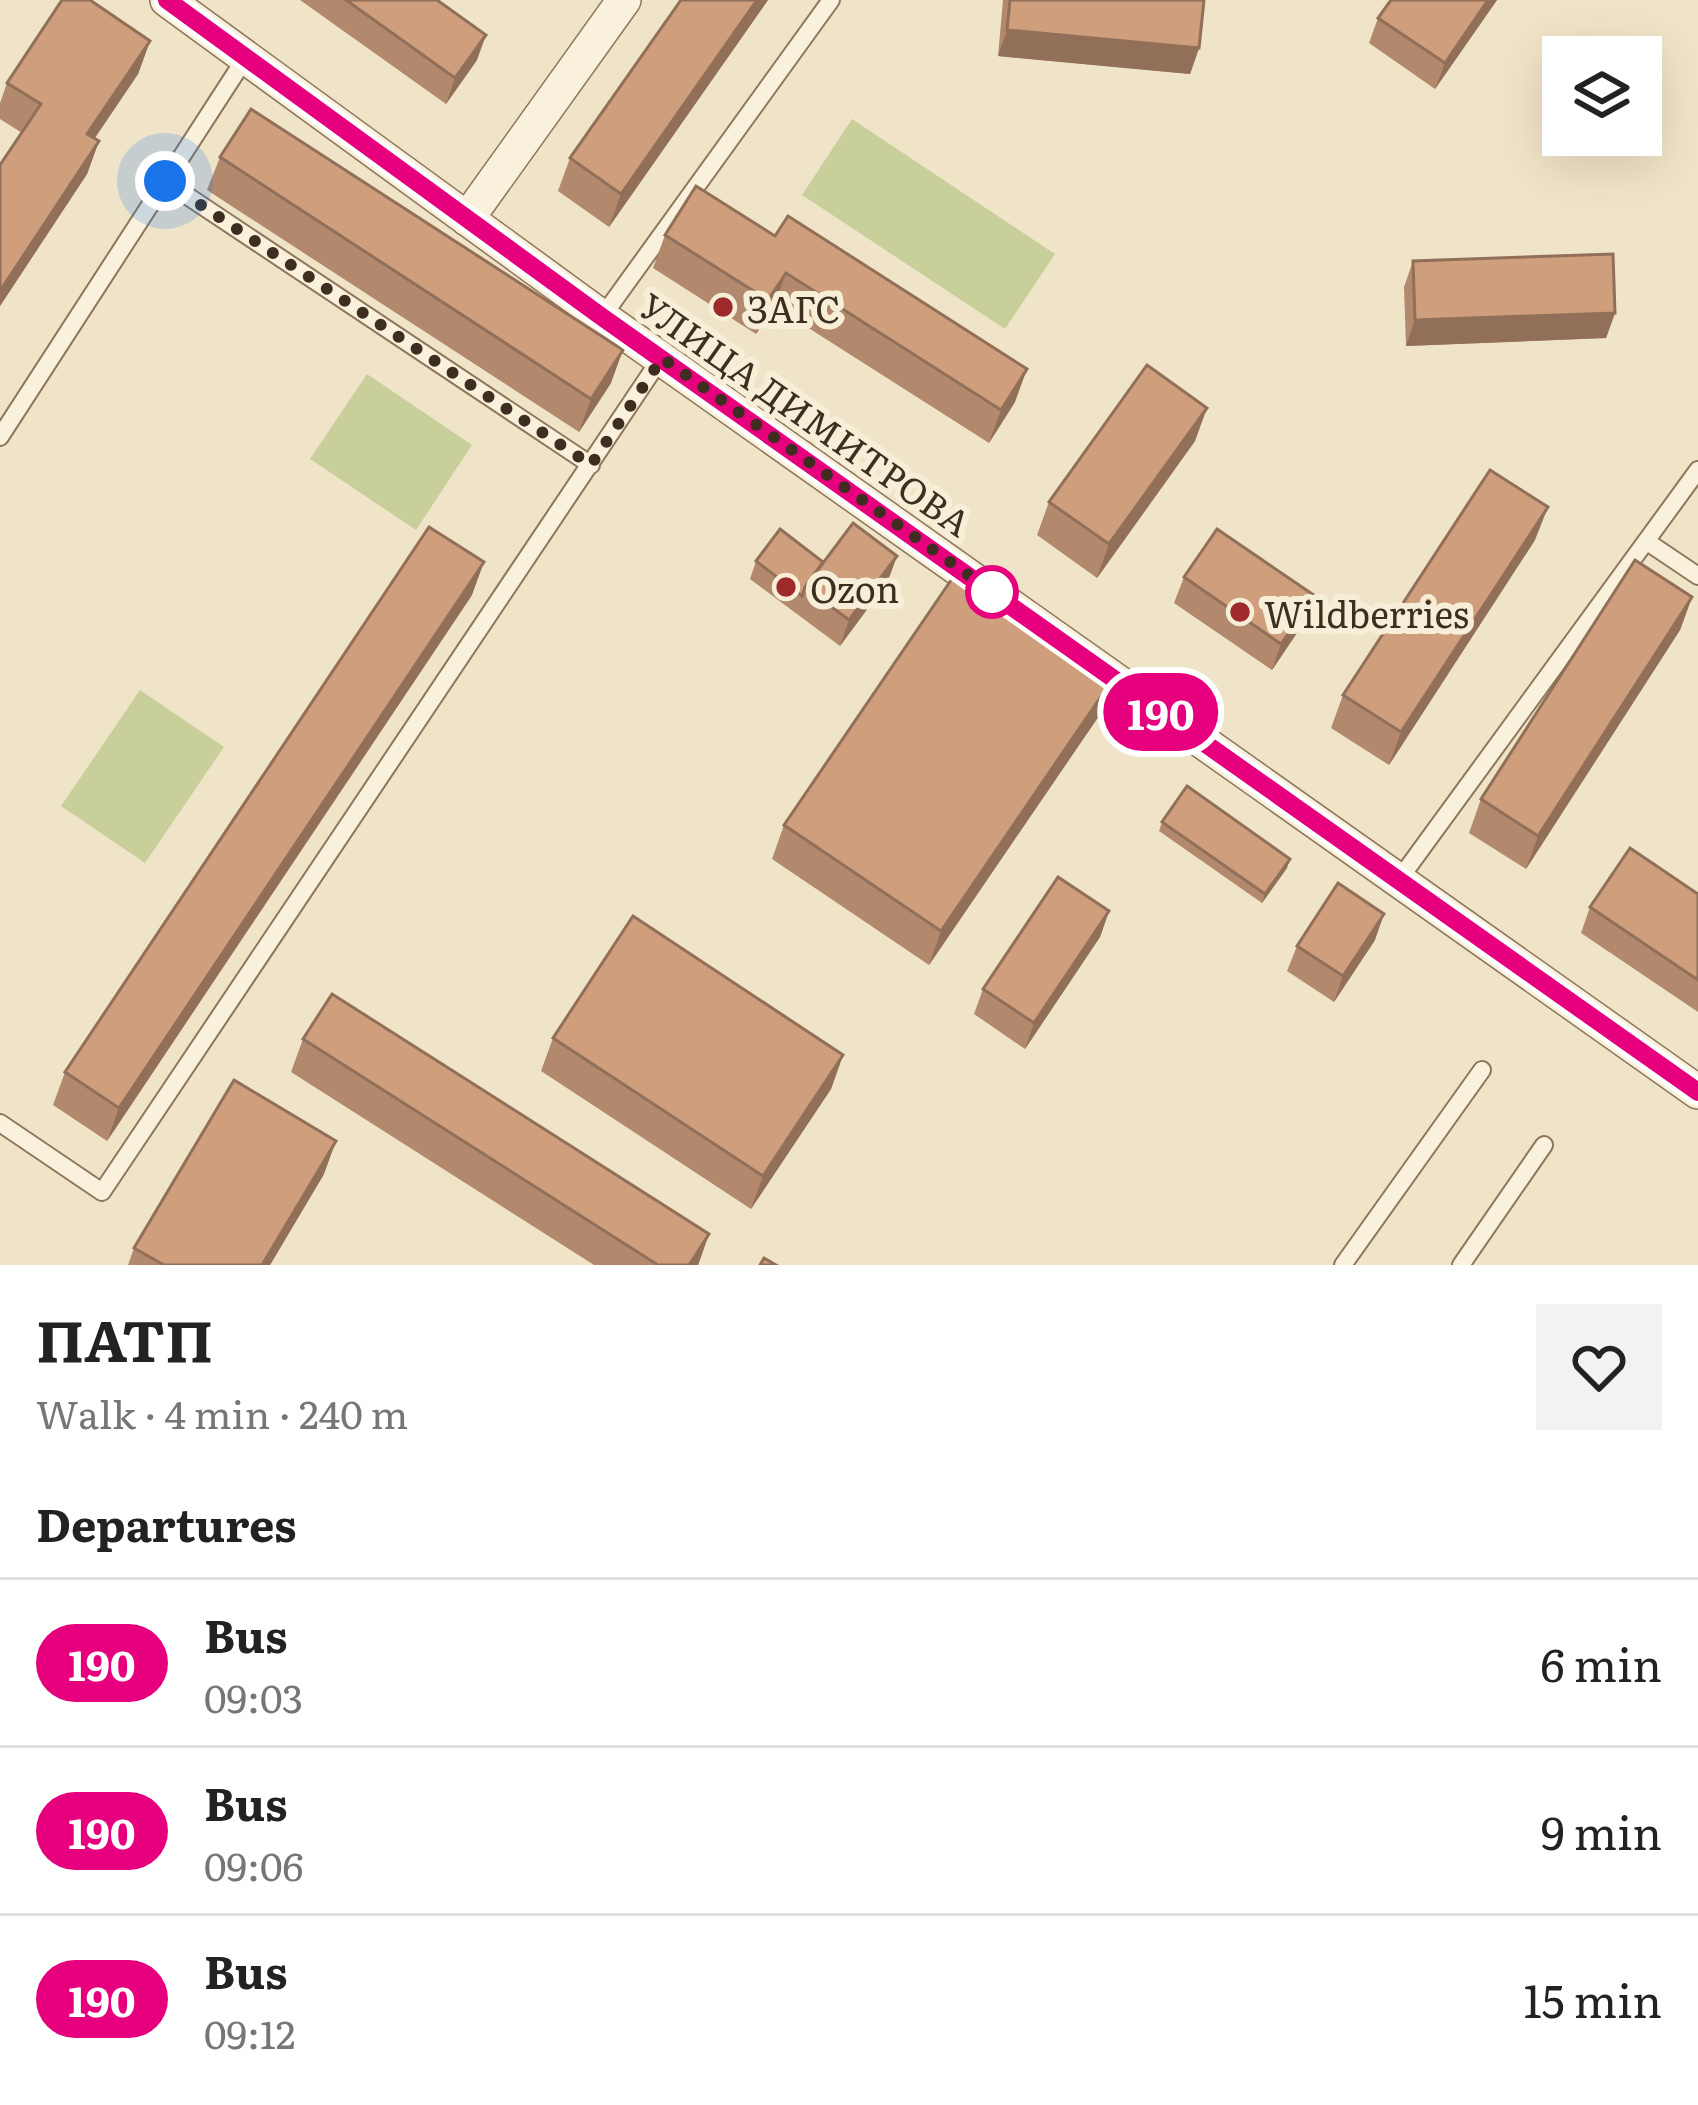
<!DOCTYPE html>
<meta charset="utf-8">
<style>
body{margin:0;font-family:Literata,serif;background:#f2f2f2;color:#222;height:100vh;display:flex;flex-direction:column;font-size:45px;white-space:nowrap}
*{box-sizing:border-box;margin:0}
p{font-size:39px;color:#767676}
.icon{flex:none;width:66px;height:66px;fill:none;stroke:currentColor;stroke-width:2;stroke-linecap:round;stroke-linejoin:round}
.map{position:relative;height:1265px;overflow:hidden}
.details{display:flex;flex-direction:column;background:#fff;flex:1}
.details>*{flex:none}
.badge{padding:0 24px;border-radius:39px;font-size:42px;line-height:78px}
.buttons{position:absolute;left:1542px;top:36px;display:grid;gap:24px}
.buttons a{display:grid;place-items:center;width:120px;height:120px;border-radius:0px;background:#fff;box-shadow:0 12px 48px #0002;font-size:60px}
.you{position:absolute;width:60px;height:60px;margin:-30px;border:9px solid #fff;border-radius:50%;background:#1a73e8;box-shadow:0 0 0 18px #1a73e833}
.map>.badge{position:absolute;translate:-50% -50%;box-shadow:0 0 0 6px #fff}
h2{padding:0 36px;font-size:45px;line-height:108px}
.round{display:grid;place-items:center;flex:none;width:126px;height:126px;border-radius:0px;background:#f2f2f2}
.summary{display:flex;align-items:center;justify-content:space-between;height:204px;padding:0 36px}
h1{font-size:57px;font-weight:700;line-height:90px}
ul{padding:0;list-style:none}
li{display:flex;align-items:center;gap:36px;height:168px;padding:0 36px;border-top:3px solid #e0e0e0}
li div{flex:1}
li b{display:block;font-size:45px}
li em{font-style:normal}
li .badge{min-width:132px;font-weight:700;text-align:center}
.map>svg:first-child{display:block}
.green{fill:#c9cf9b}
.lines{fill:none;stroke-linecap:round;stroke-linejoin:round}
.lane-casing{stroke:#8d765c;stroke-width:20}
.street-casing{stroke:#8d765c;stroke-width:36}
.lane{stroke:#faf1dc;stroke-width:16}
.street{stroke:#faf1dc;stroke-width:33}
.wall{fill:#b2896c}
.shaded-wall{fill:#916f58}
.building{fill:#cf9f7d;stroke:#916f58;stroke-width:3}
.line-casing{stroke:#fff;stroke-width:27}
.line{stroke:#e6007e;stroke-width:18}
.walk{stroke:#3d2e20;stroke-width:12;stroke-dasharray:0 21.6}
.poi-dot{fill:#9e2a2b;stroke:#f7eed8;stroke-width:4.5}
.stop-dot{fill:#fff;stroke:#e6007e;stroke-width:6}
.labels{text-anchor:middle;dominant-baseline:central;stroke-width:12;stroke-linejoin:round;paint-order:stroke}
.poi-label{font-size:36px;fill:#3d2e20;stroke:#f7eed8;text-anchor:start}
.street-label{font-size:36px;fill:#3d2e20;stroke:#f7eed8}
</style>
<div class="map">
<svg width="1698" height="1265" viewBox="0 0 1698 1265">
<rect width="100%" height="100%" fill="#f0e4c8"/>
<path class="green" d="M852,119L1055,254L1005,329L802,195Z
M367,374L472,445L416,530L310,459Z
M140,690L224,747L145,863L61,806Z"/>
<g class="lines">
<defs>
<path id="lane" d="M165,181L591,465
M602,317L831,0
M0,437L246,57
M1646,541L1698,576
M1398,881L1698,470
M0,1123L102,1192L661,358
M1343,1265L1482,1070
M1461,1265L1544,1145"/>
<path id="street" d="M167,0L602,317L1698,1092
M467,219L624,0"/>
</defs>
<use href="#lane" class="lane-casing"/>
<use href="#street" class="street-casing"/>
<use href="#lane" class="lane"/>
<use href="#street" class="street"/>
</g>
<path class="wall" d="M300,0H437L477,60L446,104Z
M681,0H768L609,227L558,191L570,158Z
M1003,0H1204L1199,48L1190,74L998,56Z
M1497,0L1435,89L1369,43L1378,18Z
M150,41L138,74L95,138L99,141L87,174L0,306V165L22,133L0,119V103L7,83Z
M220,157L611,383L579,432L207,190Z
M696,186L1015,402L989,443L774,306L756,334L653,268L665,235Z
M1413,261L1615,313L1606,338L1406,346L1404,287Z
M1195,441L1097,578L1037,535L1049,502Z
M1535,540L1389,765L1331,728L1343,695Z
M756,561L823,562L888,581L840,646L750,579Z
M1184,577L1315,596L1305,621L1272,670L1174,603Z
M472,595L107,1141L53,1105L65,1072Z
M1692,597L1680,630L1526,869L1469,833L1481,799Z
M1115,676L1103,710L929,965L772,859L784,825Z
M1162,822L1287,868L1262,903L1159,831Z
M1698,894V1012L1581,933L1590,907Z
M1109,911L1100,937L1025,1049L974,1014L983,989Z
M1375,940L1334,1002L1287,971L1297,946Z
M553,1038L843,1055L831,1089L751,1209L541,1071Z
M303,1039L709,1234L698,1265H594L291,1072Z
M324,1174L270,1265H128L134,1248Z"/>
<path class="shaded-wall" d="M757,0H768L609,227L621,194Z
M1488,0H1497L1435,89L1445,63Z
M1007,30L1199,48L1190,74L998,56Z
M486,35L477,60L446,104L455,78Z
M150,41L138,74L75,167L87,134Z
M99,141L87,174L0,306V291Z
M786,273L774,306L756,334L768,300Z
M1615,313L1606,338L1406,346L1415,320Z
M623,350L611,383L579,432L591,399Z
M1027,369L1015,402L989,443L1001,410Z
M1207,408L1195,441L1097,578L1109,544Z
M1548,507L1535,540L1389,765L1401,732Z
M897,556L888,581L840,646L849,620Z
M484,562L472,595L107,1141L119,1108Z
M1315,596L1305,621L1272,670L1281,644Z
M1692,597L1680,630L1526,869L1538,836Z
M1115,676L1103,710L929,965L941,931Z
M1290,859L1287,868L1262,903L1265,894Z
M1109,911L1100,937L1025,1049L1034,1023Z
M1384,914L1375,940L1334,1002L1343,976Z
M843,1055L831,1089L751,1209L763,1176Z
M336,1141L324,1174L270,1265H262Z
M709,1234L698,1265H689Z"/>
<path class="building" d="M62,0H90L150,41L87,134L99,141L0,291V165L41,104L7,83Z
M346,0H437L486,35L455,78Z
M681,0H757L621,194L570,158Z
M1010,0H1204L1199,48L1007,30Z
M1391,0H1488L1445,63L1378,18Z
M251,109L623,350L591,399L220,157Z
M696,186L775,236L788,216L1027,369L1001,410L786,273L768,300L665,235Z
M1613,254L1615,313L1415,320L1413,261Z
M1147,365L1207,408L1109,544L1049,502Z
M1490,470L1548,507L1401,732L1343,695Z
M853,523L897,556L849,620L805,587Z
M429,527L484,562L119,1108L65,1072Z
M780,529L823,562L805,587L802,596L756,561Z
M1217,529L1315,596L1281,644L1184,577Z
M1635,560L1692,597L1538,836L1481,799Z
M958,570L1115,676L941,931L784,825Z
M1187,786L1290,859L1265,894L1162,822Z
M1630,848L1698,894V980L1590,907Z
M1058,877L1109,911L1034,1023L983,989Z
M1338,883L1384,914L1343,976L1297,946Z
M633,916L843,1055L763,1176L553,1038Z
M332,994L709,1234L689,1265H658L303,1039Z
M234,1080L336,1141L262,1265H164L134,1248Z
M764,1258L776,1265H760Z"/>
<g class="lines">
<defs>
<path id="line" d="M167,0L602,317L1698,1092"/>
</defs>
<use href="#line" class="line-casing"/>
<use href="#line" class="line"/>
<path class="walk" d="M165,181L591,465L662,358L1011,605L992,592"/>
</g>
<g class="poi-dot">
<circle cx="723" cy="307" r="12"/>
<circle cx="786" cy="587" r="12"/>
<circle cx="1240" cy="612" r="12"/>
</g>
<circle class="stop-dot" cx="992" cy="592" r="24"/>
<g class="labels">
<g class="poi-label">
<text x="747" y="307">ЗАГС</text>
<text x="810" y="587">Ozon</text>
<text x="1264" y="612">Wildberries</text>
</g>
<g class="street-label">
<text transform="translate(806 413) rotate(35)">УЛИЦА ДИМИТРОВА</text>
</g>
</g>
</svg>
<div class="buttons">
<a><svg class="icon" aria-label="layers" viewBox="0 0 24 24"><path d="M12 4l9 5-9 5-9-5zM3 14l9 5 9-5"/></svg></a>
</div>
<div class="you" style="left:165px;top:181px"></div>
<b class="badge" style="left:1161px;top:712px;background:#e6007e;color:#fff">190</b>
</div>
<section class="details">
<div class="summary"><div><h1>ПАТП</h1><p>Walk · 4 min · 240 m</p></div><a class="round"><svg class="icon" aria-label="heart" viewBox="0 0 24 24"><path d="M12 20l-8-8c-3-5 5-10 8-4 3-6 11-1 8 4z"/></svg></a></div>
<h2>Departures</h2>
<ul>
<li><span class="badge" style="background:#e6007e;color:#fff">190</span><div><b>Bus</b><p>09:03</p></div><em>6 min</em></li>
<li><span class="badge" style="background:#e6007e;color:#fff">190</span><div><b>Bus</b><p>09:06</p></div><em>9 min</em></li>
<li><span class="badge" style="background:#e6007e;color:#fff">190</span><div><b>Bus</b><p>09:12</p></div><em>15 min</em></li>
</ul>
</section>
